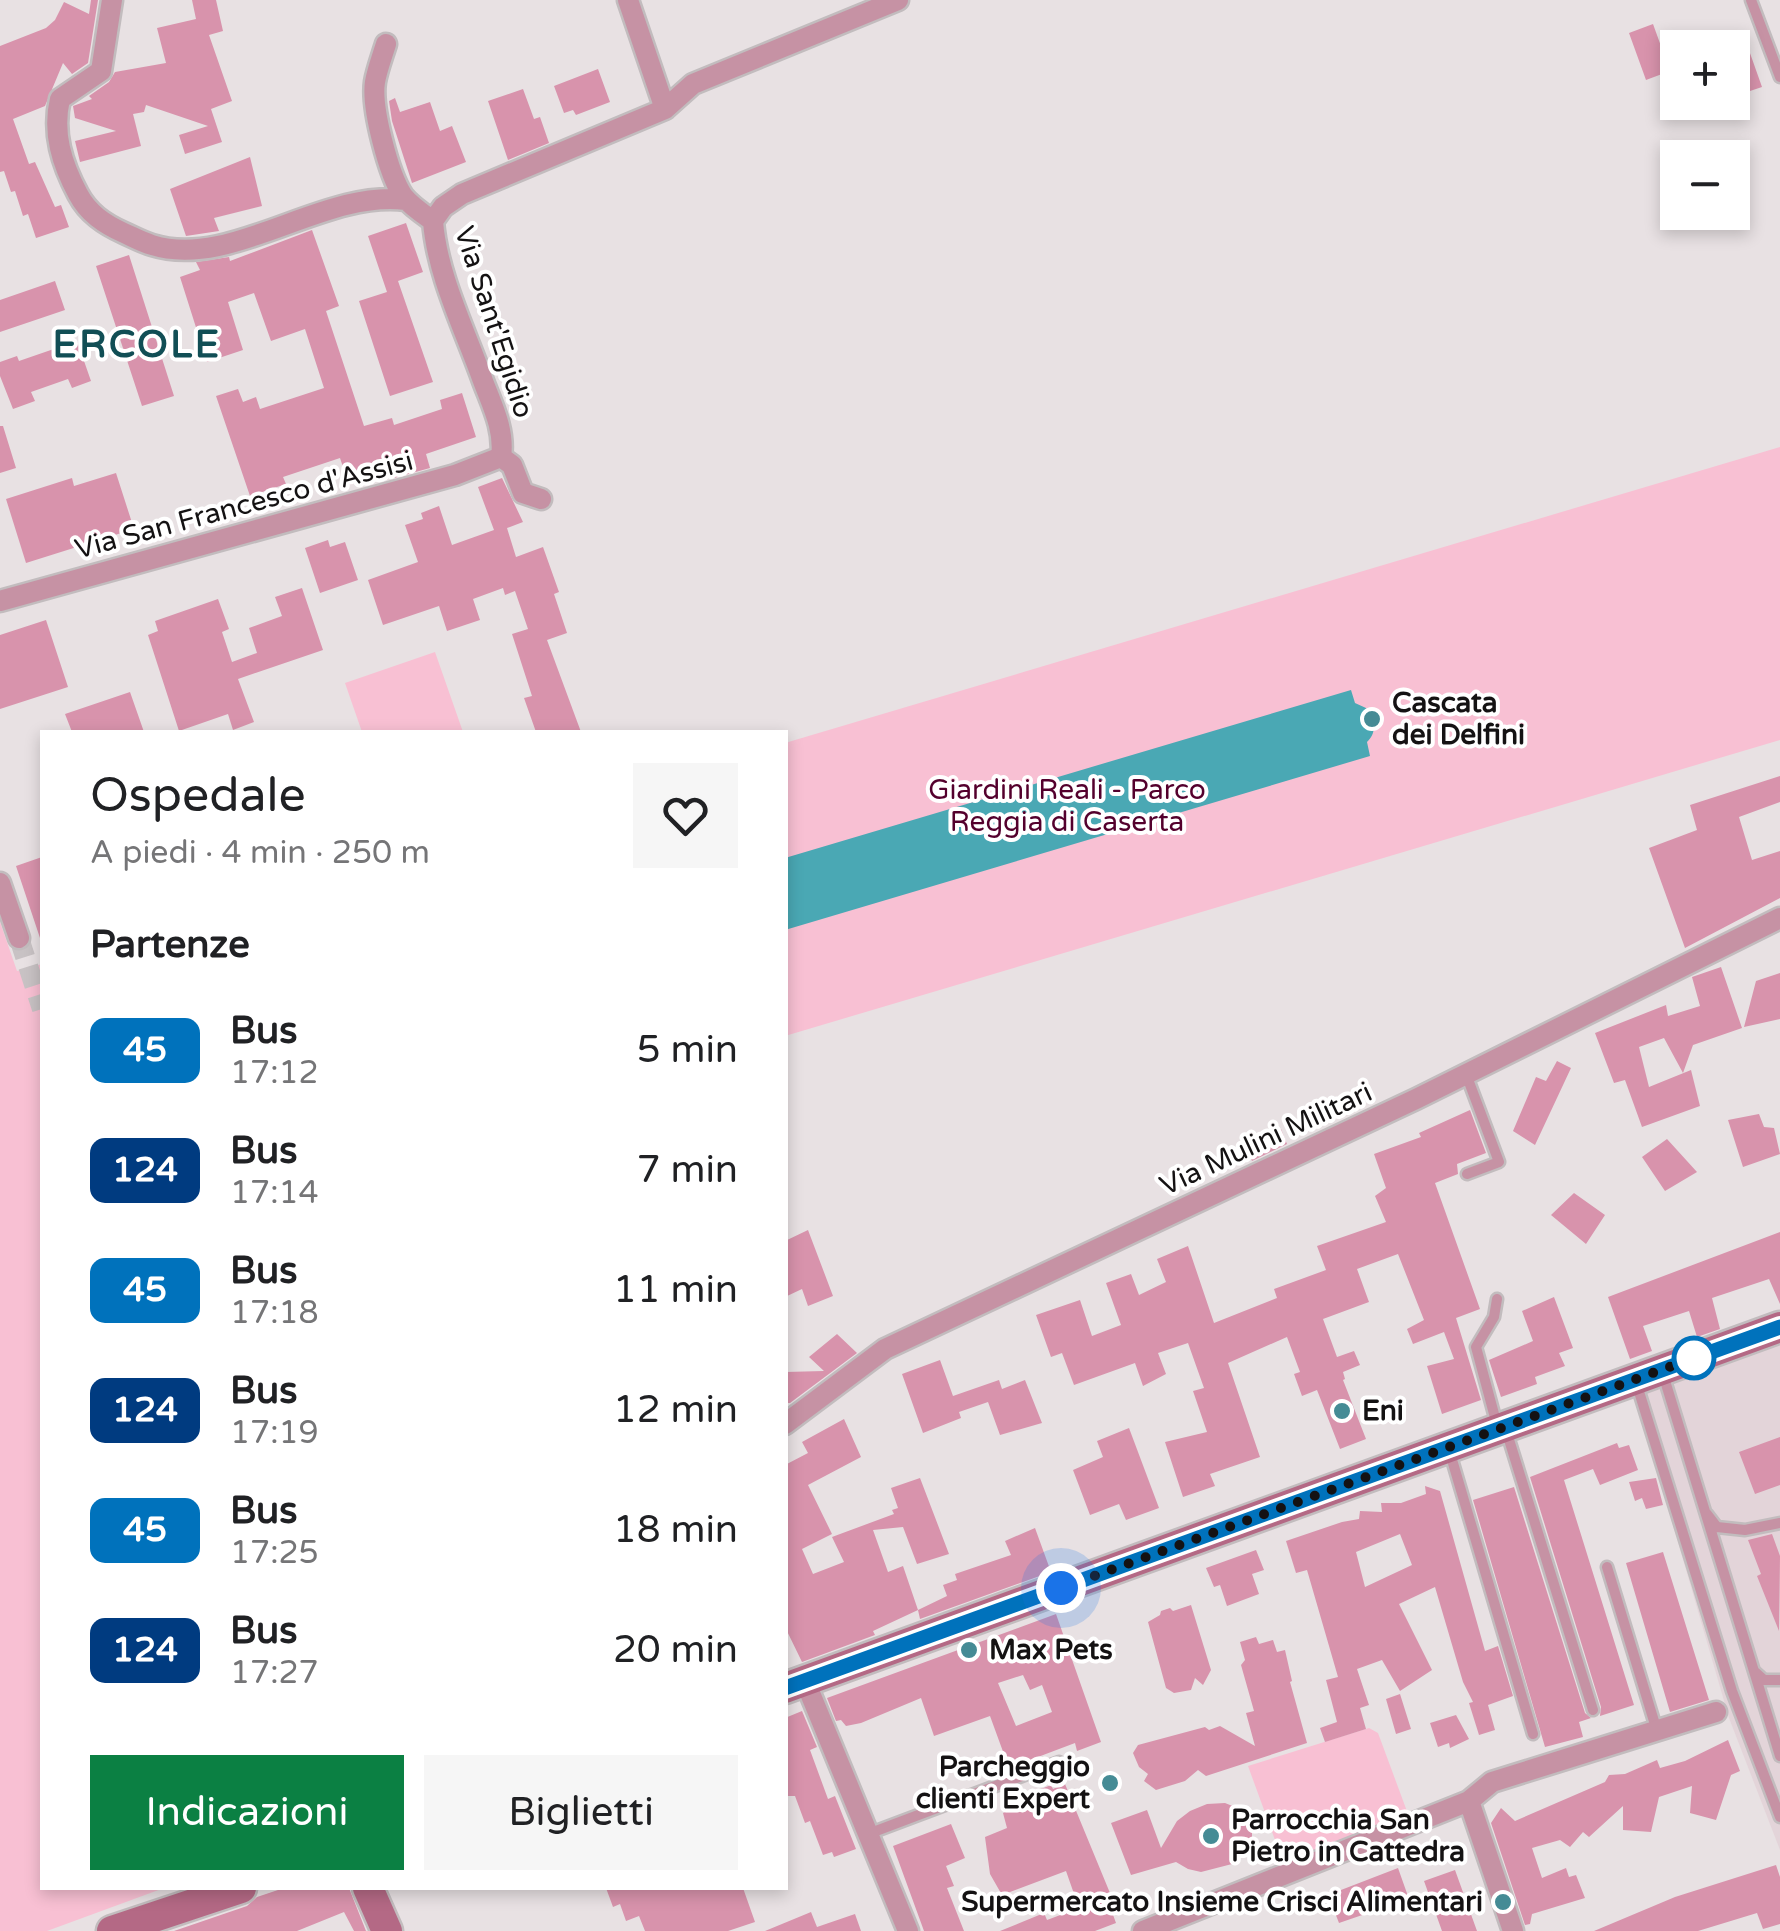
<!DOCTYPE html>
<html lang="it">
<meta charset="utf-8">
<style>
body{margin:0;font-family:"Varela Round",sans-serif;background:#f6f6f6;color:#202124;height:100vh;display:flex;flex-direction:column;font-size:38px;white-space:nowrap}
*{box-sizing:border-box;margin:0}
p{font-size:32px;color:#757577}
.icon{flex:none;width:55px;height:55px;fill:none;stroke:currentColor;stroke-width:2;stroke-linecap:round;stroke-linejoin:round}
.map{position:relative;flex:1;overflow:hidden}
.sheet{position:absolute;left:40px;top:730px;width:748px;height:1160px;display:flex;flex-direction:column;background:#fff;border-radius:0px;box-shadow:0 5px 15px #0003}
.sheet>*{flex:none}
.badge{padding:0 20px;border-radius:15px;font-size:35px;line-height:65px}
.controls{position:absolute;left:1660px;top:30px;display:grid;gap:20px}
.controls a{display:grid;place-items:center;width:90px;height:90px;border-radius:0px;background:#fff;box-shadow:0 5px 15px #0003;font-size:50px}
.you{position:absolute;width:50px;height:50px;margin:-25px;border:8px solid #fff;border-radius:50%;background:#1a73e8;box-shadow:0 0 0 15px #1a73e833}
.map>.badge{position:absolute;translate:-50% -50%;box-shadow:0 0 0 5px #fff}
h2{padding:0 50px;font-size:38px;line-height:90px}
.round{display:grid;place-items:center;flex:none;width:105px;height:105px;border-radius:0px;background:#f6f6f6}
.overview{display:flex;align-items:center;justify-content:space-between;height:170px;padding:0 50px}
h1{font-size:48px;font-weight:600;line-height:75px}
.action{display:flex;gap:20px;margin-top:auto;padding:20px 50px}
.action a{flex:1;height:115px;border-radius:0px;background:#0b8043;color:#fff;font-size:40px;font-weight:600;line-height:115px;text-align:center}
.action a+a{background:#f6f6f6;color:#202124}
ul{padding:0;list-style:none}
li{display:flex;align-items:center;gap:30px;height:120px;padding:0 50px}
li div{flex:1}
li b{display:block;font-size:38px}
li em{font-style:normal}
li .badge{min-width:110px;font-weight:700;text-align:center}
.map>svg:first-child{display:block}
.built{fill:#e3d4d9}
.green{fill:#f8c0d3}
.water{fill:#4aa8b4}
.building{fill:#d893ac;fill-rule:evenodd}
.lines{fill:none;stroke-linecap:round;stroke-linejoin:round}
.street-tunnel{stroke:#c8c2c4;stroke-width:20;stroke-dasharray:20 10;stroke-linecap:butt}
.lane-casing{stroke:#c2bcbe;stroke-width:15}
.street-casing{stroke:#c2bcbe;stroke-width:25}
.secondary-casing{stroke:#c2bcbe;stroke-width:35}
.lane{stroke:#c692a4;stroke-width:10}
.street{stroke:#c692a4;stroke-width:20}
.secondary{stroke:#b46985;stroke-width:30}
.line-casing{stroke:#fff;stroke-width:22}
.line{stroke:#0072bc;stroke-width:15}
.walk{stroke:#141213;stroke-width:10;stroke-dasharray:0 18}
.poi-dot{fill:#458b95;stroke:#fff;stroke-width:4}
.stop-dot{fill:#fff;stroke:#0072bc;stroke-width:5}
.labels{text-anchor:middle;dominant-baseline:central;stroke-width:8;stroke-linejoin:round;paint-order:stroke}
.street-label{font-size:28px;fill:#141213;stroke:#fff}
.poi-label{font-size:28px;font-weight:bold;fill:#141213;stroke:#fff;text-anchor:start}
.park-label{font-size:28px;fill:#54002d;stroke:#fff}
.district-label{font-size:38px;font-weight:bold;letter-spacing:2.5px;fill:#114e55;stroke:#fff}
</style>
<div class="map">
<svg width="1780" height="1931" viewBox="0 0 1780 1931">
<rect width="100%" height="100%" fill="#e8e1e3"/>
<path class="built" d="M1780,1342V1850L1729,1718L1635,1394Z"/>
<path class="green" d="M1780,447V740L785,1036V743Z
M435,652L463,732H362L345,683Z
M0,922L17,971L42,964V1888H164L47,1931H0Z
M1369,1728L1378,1733L1408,1814L1283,1862L1248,1766Z"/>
<path class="water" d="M1351,690L1355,703L1366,708C1374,719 1378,732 1367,742L1370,756L785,930V858Z"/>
<path class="building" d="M91,0H98L88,63L72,74L63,63L45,106L13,119L29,164L35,162L55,207L61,205L69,227L36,238L28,214L23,216L15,191L11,192L4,171L0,172V46L46,28L55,20L64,2L89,14Z
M192,0H216L223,31L209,35L232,101L211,109L222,142L185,154L179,135L208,126L146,105L144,112L133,114L141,146L80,162L75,141L116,131L75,118L73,106L92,99L89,96L109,82L115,72L166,63L157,28L196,19Z
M1653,24L1670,71L1646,80L1629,33Z
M1745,39L1762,87L1732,97V43Z
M598,69L610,102L576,115L573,110L564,113L554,86Z
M523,89L534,119L540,117L549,143L508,160L488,101Z
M395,98L400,112L430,102L440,131L452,126L466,162L412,183L392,121L389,101Z
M250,157L262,206L214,218L219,231L186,236L170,189Z
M406,223L423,272L398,281L433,382L390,396L359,301L387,292L368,236Z
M312,230L339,306L326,311L364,426L392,418L394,425L442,409L440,400L462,393L476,437L426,454L430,468L394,478L392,471L349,485L340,458L283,477L286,484L250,496L216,396L238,389L243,402L256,397L260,409L324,388L305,329L271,341L254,293L228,302L243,350L207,362L180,277L200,270L196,262L229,257L230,261Z
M129,255L174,396L142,406L96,266Z
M55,281L65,310L0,332V300Z
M77,341L91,381L72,388L68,379L31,392L35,401L13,409L0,376V362L17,356L19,361Z
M0,426H3L16,468L0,473Z
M116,473L134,529L26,563L6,499L72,478L74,486Z
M502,478L523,522L507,528L516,557L543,547L559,592L554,594L567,633L547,640L581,732H536L524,698L532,696L512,634L528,629L515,591L505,595L503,588L473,599L480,620L447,631L439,606L383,625L368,580L418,562L405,525L423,519L421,513L439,506L452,545L494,530L478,487Z
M328,540L330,547L345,542L358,580L320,593L305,548Z
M302,588L323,650L238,679L254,722L233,730L228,714L179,731L148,635L158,631L155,621L218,599L229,629L222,632L232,662L257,653L249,628L282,616L275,597Z
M46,620L68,687L0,709V635Z
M130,692L144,732H72L65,714Z
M1780,776V802L1739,817L1752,860L1780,851V898L1685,948L1649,848L1697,830L1690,805Z
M42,857V938H40L16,866Z
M1721,967L1742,1028L1693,1045L1683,1073L1664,1038L1639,1047L1649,1087L1691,1070L1700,1106L1642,1127L1625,1080L1614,1083L1595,1033L1666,1005L1668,1016L1700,1006L1692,977Z
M1780,973V1019L1744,1027L1756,981Z
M1557,1061L1571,1068L1535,1145L1513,1131L1536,1077L1546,1081Z
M1470,1110L1486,1153L1457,1164L1458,1174L1435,1183L1480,1309L1456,1318L1481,1400L1442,1414L1427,1366L1454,1359L1444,1332L1413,1344L1407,1329L1424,1320L1398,1254L1357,1269L1369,1302L1323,1319L1337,1357L1354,1351L1360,1365L1343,1372L1345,1379L1343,1380L1366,1439L1340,1449L1317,1390L1302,1396L1294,1374L1300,1372L1287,1337L1228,1363L1260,1457L1210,1474L1215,1486L1183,1497L1165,1442L1207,1432L1193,1391L1204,1388L1188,1343L1158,1353L1166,1374L1143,1386L1135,1363L1074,1385L1062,1353L1051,1357L1036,1315L1080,1300L1092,1336L1121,1325L1106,1283L1131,1274L1139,1295L1166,1282L1157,1259L1188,1246L1214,1323L1277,1298L1274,1289L1326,1270L1317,1246L1386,1222L1375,1196L1386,1188L1374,1154L1421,1137L1419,1133Z
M1759,1114L1764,1127L1774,1128L1780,1154L1743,1167L1728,1120Z
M1281,1129L1287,1144L1252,1161L1245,1144Z
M1667,1139L1697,1172L1665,1191L1642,1157Z
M1574,1193L1605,1215L1586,1244L1551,1215Z
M808,1230L833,1296L808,1306L802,1289L785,1297V1241Z
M1780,1232V1304L1769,1279L1712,1298L1720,1329L1697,1337L1689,1311L1643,1326L1652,1351L1630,1359L1608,1297Z
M1554,1297L1573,1348L1559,1353L1565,1366L1535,1377L1537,1384L1501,1397L1489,1360L1533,1341L1522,1311Z
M837,1334L857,1353L790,1403H785V1372L824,1371L809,1357Z
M940,1360L953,1396L999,1380L1002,1389L1025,1380L1042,1423L1000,1435L988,1402L959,1412L961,1418L923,1433L902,1374Z
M844,1419L861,1457L808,1485L832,1534L802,1549L813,1574L844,1562L832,1537L894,1514L892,1510L898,1508L891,1488L920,1478L949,1554L917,1564L903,1527L873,1530L888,1572L903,1566L918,1610L873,1631L875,1635L802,1662L785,1627V1465L808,1453L802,1442Z
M1129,1428L1159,1508L1126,1520L1119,1504L1090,1515L1073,1470L1103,1457L1097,1441Z
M1780,1437V1485L1755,1494L1739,1452Z
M1617,1443L1619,1448L1629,1445L1638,1470L1600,1485L1593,1469L1564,1480L1634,1705L1600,1716L1601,1707L1530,1477Z
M1656,1478L1663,1505L1646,1509L1642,1498L1635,1501L1629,1482Z
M1425,1486L1440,1491L1485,1651L1498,1646L1513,1696L1488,1705L1495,1730L1479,1735L1469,1703L1473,1702L1463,1682L1435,1587L1399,1604L1432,1670L1400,1691L1382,1660L1357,1669L1369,1705L1360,1708L1366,1729L1325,1742L1320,1728L1337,1722L1326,1680L1338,1677L1307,1570L1296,1573L1286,1541L1342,1522L1359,1519L1360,1511L1382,1512L1381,1503H1401L1426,1494ZM1400,1534L1412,1565L1365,1587L1356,1552Z
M1514,1487L1585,1713L1591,1718L1579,1722L1583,1737L1545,1747L1473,1500Z
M1035,1528L1051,1572L920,1619L918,1610L947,1596L943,1585L957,1580L955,1574L1011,1555L1005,1541Z
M1772,1534L1780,1556L1779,1631L1757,1576L1761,1574L1748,1540Z
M1256,1550L1264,1570L1252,1574L1259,1594L1227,1606L1220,1585L1214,1587L1206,1568Z
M1663,1552L1709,1700L1670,1712L1626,1563Z
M1191,1605L1211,1670L1203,1685L1195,1678L1191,1690L1174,1693L1166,1688L1148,1622L1160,1615L1161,1611L1170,1608L1173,1611Z
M1056,1614L1101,1742L1077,1751L1075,1743L1009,1768L990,1716L934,1736L921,1698L861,1723L846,1726L841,1720L836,1721L827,1698ZM1023,1675L1030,1690L1042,1685L1052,1712L1016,1726L998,1683Z
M1256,1637L1259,1644L1273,1640L1277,1652L1285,1650L1292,1681L1290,1682L1307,1743L1206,1776L1198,1770L1185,1781L1156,1790L1144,1781L1148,1774L1139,1767L1133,1753L1138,1745L1205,1727L1209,1730L1220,1726L1255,1746L1246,1713L1254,1711L1241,1665L1245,1660L1240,1642Z
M1400,1694L1411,1729L1396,1734L1386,1699Z
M802,1711L817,1747L810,1750L828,1799L835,1796L856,1849L834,1857L832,1852L823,1855L810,1821L805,1823L795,1796H788L785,1789V1718Z
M1456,1715L1469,1739L1450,1748L1449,1743L1438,1747L1430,1723Z
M1728,1740L1740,1771L1731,1775L1716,1820L1690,1813L1692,1786L1659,1797L1651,1832L1623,1830V1806L1589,1837L1583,1832L1570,1847L1560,1840L1532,1848L1542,1878L1566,1868L1569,1877L1576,1875L1585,1898L1532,1914L1530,1924L1525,1925L1491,1823L1501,1808L1515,1821L1605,1782L1609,1775L1625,1774L1657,1760L1660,1768L1685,1761Z
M1065,1784L1117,1910L1112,1912L1116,1923L1095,1931H1000L1044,1913L1047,1920L1079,1908L1066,1871L1002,1895L990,1874L985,1837L1007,1828L1003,1813L1029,1801L1026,1795L1051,1785L1053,1789Z
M1225,1803L1240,1809L1252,1822V1838L1246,1851L1232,1864L1201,1872L1188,1869L1176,1862L1131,1875L1111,1823L1147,1810L1161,1848L1177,1821L1190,1811L1207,1804Z
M951,1824L965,1858L946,1866L954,1886L947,1888L964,1931H924L893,1846Z
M1776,1865L1780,1877V1924L1763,1929L1757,1913L1698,1931H1594L1675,1897Z
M1398,1868L1409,1899L1339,1923L1328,1895Z
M1455,1870L1477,1931H1442L1424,1881Z
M284,1888H349L366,1931H354L344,1912L297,1931H174L247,1906L257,1897Z
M606,1888H743L755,1922L728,1931H645L639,1916L626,1921L620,1904L613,1907Z
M811,1912L817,1927L855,1914L861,1931H765Z"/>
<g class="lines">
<path class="street-tunnel" d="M19,938L42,1009"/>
<defs>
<path id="lane" d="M1751,0L1780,77
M1466,1074L1499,1162L1467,1174
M1497,1299L1494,1317L1476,1347L1497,1425
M1662,1371L1780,1756
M1636,1382L1732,1691L1780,1817
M1506,1430L1593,1710
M1450,1453L1533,1734
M1707,1514L1717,1527L1745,1530L1780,1523
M1607,1567L1657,1731
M1754,1671L1764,1680H1780
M868,1834L1059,1762"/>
<path id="street" d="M112,0L101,71L60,99C52,133 62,164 78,194C88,213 104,224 124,233C133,237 142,242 152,245C231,270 323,189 406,200
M628,0L665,109
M386,44C382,57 377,70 375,82C371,108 389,175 403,196C411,206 423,214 433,221C437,275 465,330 483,381C492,405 505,430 501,457
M433,221L443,207L462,194L665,109L693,84L898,0
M501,457L512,465L523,493L541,499
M0,601L455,475L501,457
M0,883L19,938
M785,1424L885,1349L1416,1099L1780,918
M805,1681L908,1931
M1469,1801L1513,1931
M1143,1931L1469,1801L1492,1782L1716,1712"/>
<path id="secondary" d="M785,1688L1780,1327
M368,1888L387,1931
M112,1931L241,1888"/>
</defs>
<use href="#lane" class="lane-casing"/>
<use href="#street" class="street-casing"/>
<use href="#secondary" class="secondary-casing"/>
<use href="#lane" class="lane"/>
<use href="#street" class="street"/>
<use href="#secondary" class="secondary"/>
</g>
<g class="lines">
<defs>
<path id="line" d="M785,1688L1780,1327"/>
</defs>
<use href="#line" class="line-casing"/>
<use href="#line" class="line"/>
<path class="walk" d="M1061,1588L1694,1358"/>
</g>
<g class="poi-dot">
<circle cx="1372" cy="719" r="10"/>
<circle cx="1342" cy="1411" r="10"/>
<circle cx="969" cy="1650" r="10"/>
<circle cx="1110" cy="1783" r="10"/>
<circle cx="1211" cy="1836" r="10"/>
<circle cx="1503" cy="1902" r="10"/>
</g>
<circle class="stop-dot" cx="1694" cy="1358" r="20"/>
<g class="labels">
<g class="street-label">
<text transform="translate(494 322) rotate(72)">Via Sant'Egidio</text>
<text transform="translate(244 505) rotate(-15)">Via San Francesco d'Assisi</text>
<text transform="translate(1266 1139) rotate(-25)">Via Mulini Militari</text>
</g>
<g class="poi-label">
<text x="1392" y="703">Cascata<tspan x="1392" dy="32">dei Delfini</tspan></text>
<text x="1362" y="1411">Eni</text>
<text x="989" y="1650">Max Pets</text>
<text x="1090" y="1767" text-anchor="end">Parcheggio<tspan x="1090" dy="32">clienti Expert</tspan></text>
<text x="1231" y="1820">Parrocchia San<tspan x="1231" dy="32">Pietro in Cattedra</tspan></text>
<text x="1483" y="1902" text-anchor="end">Supermercato Insieme Crisci Alimentari</text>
</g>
<g class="park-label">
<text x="1067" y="790">Giardini Reali - Parco<tspan x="1067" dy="32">Reggia di Caserta</tspan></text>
</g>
<g class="district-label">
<text x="137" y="345">ERCOLE</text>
</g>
</g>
</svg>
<div class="controls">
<a>+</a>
<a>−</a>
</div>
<div class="you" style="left:1061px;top:1588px"></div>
<section class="sheet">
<div class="overview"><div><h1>Ospedale</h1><p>A piedi · 4 min · 250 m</p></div><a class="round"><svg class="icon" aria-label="heart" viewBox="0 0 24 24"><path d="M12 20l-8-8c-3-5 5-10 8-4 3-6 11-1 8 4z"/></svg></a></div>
<h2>Partenze</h2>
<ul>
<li><span class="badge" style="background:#0072bc;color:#fff">45</span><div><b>Bus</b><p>17:12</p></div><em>5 min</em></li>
<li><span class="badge" style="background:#003b80;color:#fff">124</span><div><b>Bus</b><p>17:14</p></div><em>7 min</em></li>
<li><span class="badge" style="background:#0072bc;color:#fff">45</span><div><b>Bus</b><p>17:18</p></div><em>11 min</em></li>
<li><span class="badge" style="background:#003b80;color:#fff">124</span><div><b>Bus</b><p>17:19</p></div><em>12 min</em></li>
<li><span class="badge" style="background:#0072bc;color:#fff">45</span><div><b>Bus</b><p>17:25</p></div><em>18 min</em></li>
<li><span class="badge" style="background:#003b80;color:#fff">124</span><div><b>Bus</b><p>17:27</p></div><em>20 min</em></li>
</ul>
<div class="action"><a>Indicazioni</a><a>Biglietti</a></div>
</section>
</div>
